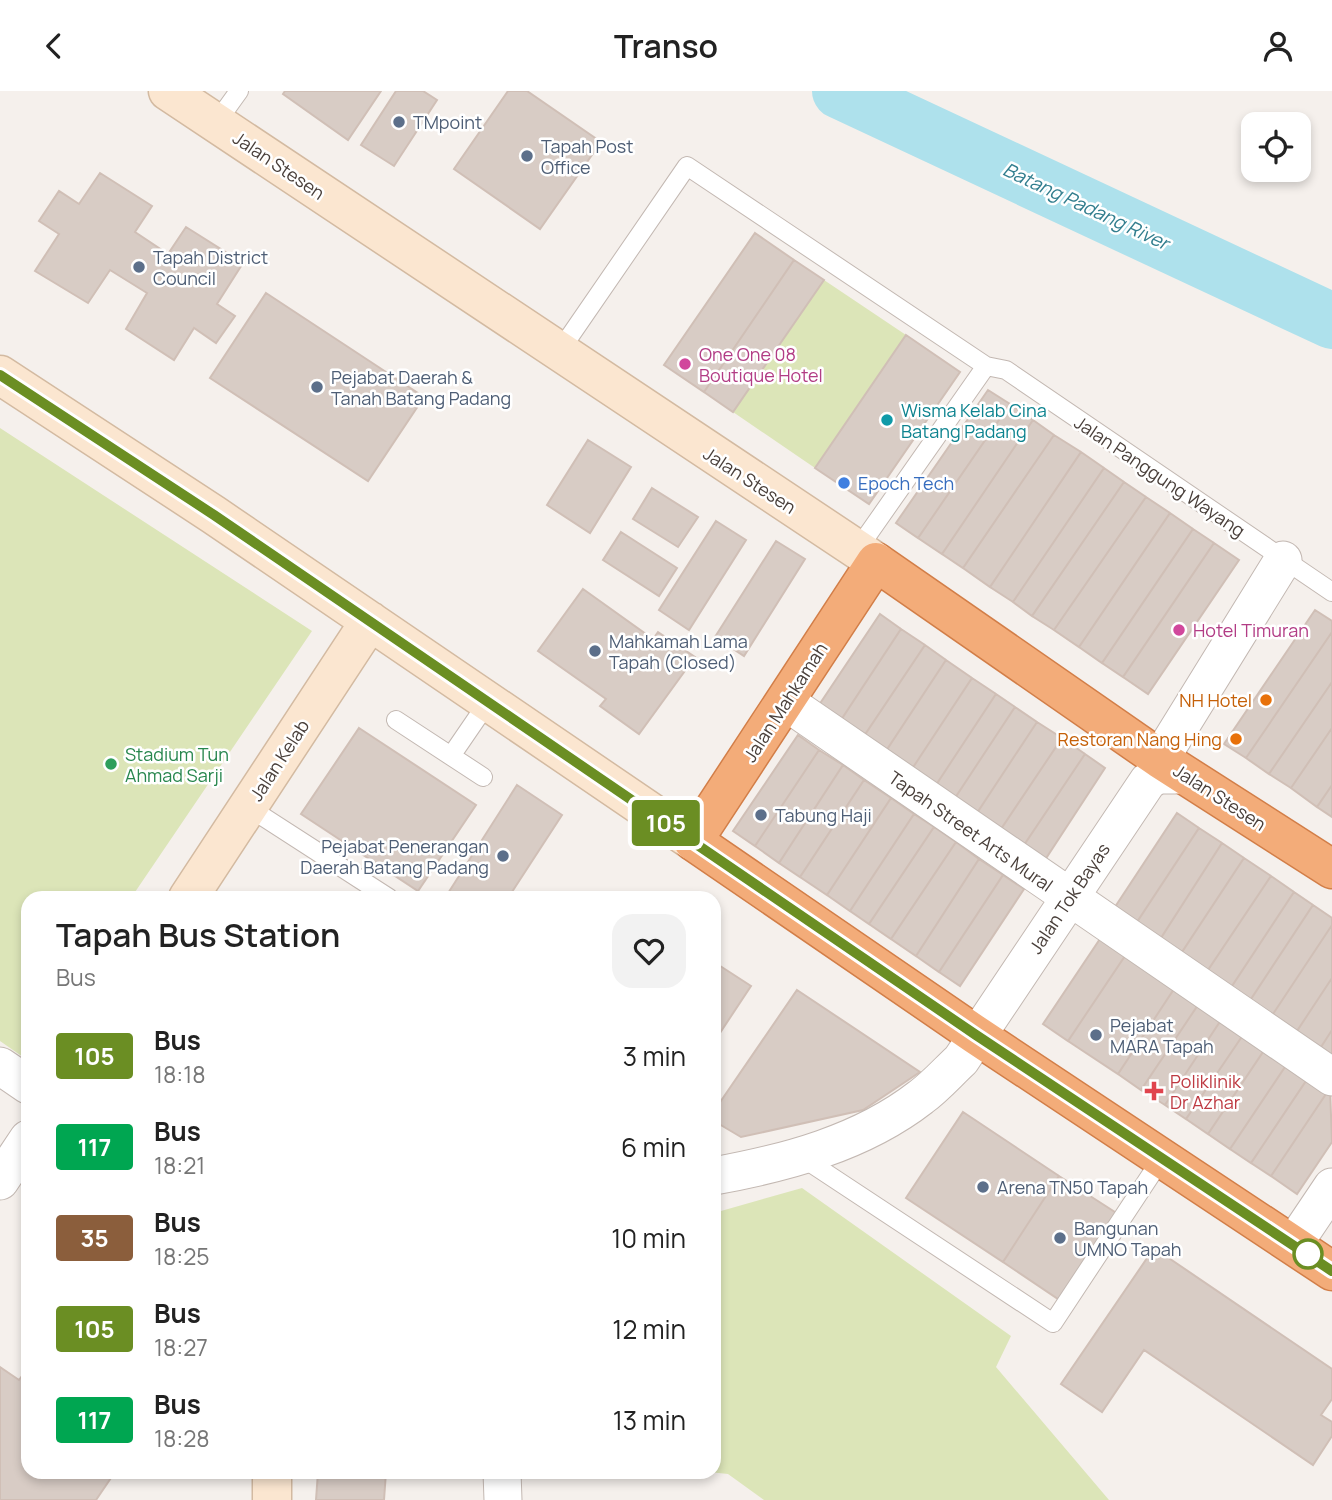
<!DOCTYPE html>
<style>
body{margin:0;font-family:Manrope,sans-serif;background:#f2f2f2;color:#222;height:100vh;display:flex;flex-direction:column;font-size:26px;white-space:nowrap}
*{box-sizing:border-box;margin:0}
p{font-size:23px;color:#767676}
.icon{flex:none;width:38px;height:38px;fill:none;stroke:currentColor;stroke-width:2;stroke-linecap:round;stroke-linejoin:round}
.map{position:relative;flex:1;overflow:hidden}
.details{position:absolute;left:21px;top:800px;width:700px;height:588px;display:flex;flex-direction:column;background:#fff;border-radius:21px;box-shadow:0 4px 10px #0003}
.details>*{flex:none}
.badge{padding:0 14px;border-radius:5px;font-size:24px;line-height:46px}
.controls{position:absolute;left:1241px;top:21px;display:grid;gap:14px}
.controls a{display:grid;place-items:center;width:70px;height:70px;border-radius:14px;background:#fff;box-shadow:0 4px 10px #0003;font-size:35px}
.map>.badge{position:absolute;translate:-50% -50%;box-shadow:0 0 0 4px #fff}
.round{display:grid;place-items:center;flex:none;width:74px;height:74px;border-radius:21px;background:#f2f2f2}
.overview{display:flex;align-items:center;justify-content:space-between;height:119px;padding:0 35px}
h1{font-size:33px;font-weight:600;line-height:52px}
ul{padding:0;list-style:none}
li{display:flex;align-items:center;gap:21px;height:91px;padding:0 35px}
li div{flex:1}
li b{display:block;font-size:26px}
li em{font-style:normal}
li .badge{min-width:77px;font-weight:700;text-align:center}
header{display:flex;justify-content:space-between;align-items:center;height:91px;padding:0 35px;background:#fff;font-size:32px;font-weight:600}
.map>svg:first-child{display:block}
.green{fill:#dce5b8}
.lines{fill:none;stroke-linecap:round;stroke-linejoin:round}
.river{stroke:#aee1ec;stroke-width:56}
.building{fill:#d8ccc5;stroke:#d0bfb6;stroke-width:2}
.lane-casing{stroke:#c3b8b2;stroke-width:20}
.street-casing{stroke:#c3b8b2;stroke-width:39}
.secondary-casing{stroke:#d3baa1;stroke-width:41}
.highway-casing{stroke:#d27e48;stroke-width:41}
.lane{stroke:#fff;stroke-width:18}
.street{stroke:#fff;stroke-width:37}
.secondary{stroke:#fbe6d0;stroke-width:38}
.highway{stroke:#f3ac79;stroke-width:38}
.line-casing{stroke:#fff;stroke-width:16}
.line{stroke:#6b8e23;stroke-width:10}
.service-dot{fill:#5c6f8a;stroke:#fff;stroke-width:2.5}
.hotel-dot{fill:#d1479c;stroke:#fff;stroke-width:2.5}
.culture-dot{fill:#0f9aa8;stroke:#fff;stroke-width:2.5}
.shop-dot{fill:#3f7fe0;stroke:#fff;stroke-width:2.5}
.food-dot{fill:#e8710a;stroke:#fff;stroke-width:2.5}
.leisure-dot{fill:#2e9e5b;stroke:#fff;stroke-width:2.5}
.health-dot{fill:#e0444e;stroke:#fff;stroke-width:2.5}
.stop-dot{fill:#fff;stroke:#6b8e23;stroke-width:3.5}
.labels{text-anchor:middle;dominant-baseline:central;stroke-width:5;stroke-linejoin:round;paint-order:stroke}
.service-label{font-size:18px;fill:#4e5e75;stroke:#fff;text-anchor:start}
.street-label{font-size:18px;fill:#493f3a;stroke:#fff}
.hotel-label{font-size:18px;fill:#b23c85;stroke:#fff;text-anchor:start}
.culture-label{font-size:18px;fill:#0d838f;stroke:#fff;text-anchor:start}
.shop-label{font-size:18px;fill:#366cbe;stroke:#fff;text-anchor:start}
.food-label{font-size:18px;fill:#c56008;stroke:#fff;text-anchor:end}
.leisure-label{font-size:18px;fill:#27864d;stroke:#fff;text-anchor:start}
.health-label{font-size:18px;fill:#be3a42;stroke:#fff;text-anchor:start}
.water-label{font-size:19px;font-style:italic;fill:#327e8e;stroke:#fff}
</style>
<header><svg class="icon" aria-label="back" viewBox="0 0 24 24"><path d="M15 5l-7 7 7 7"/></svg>Transo<svg class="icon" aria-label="person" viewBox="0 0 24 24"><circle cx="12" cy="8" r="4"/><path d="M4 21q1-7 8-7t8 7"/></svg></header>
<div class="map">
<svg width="1332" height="1409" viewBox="0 0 1332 1409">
<rect width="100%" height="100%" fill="#f5f0ec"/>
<path class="green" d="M824,189L906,244L815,377L733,321Z
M0,337L312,540L131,807H28V959L23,966L0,950Z
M802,1097L1011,1245L996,1276L1109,1409H764L728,1383L709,1381H714V1122Z"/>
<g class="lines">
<path class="river" d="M840,0L1332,230"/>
</g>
<path class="building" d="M285,0H381L348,49L283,3Z
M396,0H423L437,9L394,75L361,54Z
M508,0H527L601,51L540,138L454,78Z
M100,82L152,115L135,141L168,163L186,136L243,172L217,213L235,225L216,252L194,237L174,269L126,238L147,202L110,179L88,212L35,180L59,143L39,130L59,100L79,113Z
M755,142L794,169L704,301L664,274Z
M794,169L824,189L733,321L704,301Z
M266,202L424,306L368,390L210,287Z
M906,244L960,281L869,413L815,377Z
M988,299L1010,313L918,447L896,432Z
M1010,313L1033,329L942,463L918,447Z
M1033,329L1054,344L963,477L942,463Z
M1054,344L1081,361L990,496L963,477Z
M588,349L631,376L590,442L547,414Z
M1081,361L1104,377L1013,511L990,496Z
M1104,377L1124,391L1032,525L1013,511Z
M1124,391L1146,406L1054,539L1032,525Z
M652,397L698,426L678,456L633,428Z
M1146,406L1170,422L1079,556L1054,539Z
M1170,422L1193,438L1102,572L1079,556Z
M716,430L746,449L689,539L659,519Z
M1193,438L1214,452L1123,586L1102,572Z
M621,441L677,477L659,505L603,469Z
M776,450L805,468L744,565L715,546Z
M1214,452L1239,469L1148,603L1123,586Z
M583,498L653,548L658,541L695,566L639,643L600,615L606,608L538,560Z
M1315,519L1332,530V541L1246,667L1224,653Z
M880,523L901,538L837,635L815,620Z
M901,538L925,554L860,651L837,635Z
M1332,541V591L1269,683L1246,667Z
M925,554L946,569L882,666L860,651Z
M946,569L972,587L908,684L882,666Z
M972,587L996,603L932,700L908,684Z
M1332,591V637L1291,697L1269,683Z
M996,603L1015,616L951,713L932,700Z
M1015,616L1037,631L973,728L951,713Z
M1037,631L1062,647L997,744L973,728Z
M359,637L476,714L418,800L301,723Z
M1332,637V694L1317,716L1291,697Z
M798,644L819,659L755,755L733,740Z
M1062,647L1085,663L1020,760L997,744Z
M819,659L843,674L779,772L755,755Z
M1085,663L1105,677L1041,775L1020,760Z
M843,674L864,689L800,786L779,772Z
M864,689L891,707L827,804L800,786Z
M517,694L562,724L508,807H445Z
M1332,694V726L1317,716Z
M891,707L914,723L850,820L827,804Z
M1177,722L1199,737L1135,834L1113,819Z
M914,723L934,736L869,833L850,820Z
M934,736L956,751L891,848L869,833Z
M1199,737L1222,752L1159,850L1135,834Z
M956,751L979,768L916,865L891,848Z
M1222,752L1244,767L1180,864L1159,850Z
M1244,767L1271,785L1206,882L1180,864Z
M979,768L1003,784L939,881L916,865Z
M1003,784L1024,798L960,895L939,881Z
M1271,785L1294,801L1230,898L1206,882Z
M1294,801L1313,814L1249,911L1230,898Z
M1313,814L1332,827V834L1271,926L1249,911Z
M1332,834V887L1295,943L1271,926Z
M1102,845L1127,862L1068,950L1043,933Z
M1127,862L1176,895L1118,983L1068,950Z
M714,871L751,895L714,951Z
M1332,887V939L1319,959L1295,943Z
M1176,895L1200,911L1141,999L1118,983Z
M797,899L920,981L863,1019L741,1046L714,1030V1020Z
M1200,911L1223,926L1165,1014L1141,999Z
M1223,926L1245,941L1186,1028L1165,1014Z
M1332,939V968L1319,959Z
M1245,941L1267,955L1208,1043L1186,1028Z
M1267,955L1289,970L1230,1058L1208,1043Z
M1289,970L1310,984L1251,1072L1230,1058Z
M1310,984L1330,997L1271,1085L1251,1072Z
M1330,997L1332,1051L1297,1103L1271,1085Z
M963,1021L1059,1085L1003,1171L906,1107Z
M1059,1085L1118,1123L1061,1210L1003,1171Z
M1154,1157L1332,1278V1308L1321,1324L1332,1331V1345L1313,1374L1144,1259L1102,1321L1061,1293Z
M0,1276L19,1289L28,1277V1381H115L96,1409H0Z
M318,1381H386L384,1409H316Z"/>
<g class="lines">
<defs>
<path id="lane" d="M216,32L239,0
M559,261L687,75L986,275L1006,279L1332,501
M857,459L986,275
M396,629L483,686
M451,665L488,611
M248,716L389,807
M800,1065L1053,1232L1162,1067"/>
<path id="street" d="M786,611L1332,986
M1160,668L1283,469
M0,975L28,994
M714,1085C786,1072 862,1052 921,1006C935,996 948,981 961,969L1148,690L1158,684H1185
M0,1090L28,1048
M1293,1154L1332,1096
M502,1381L503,1409"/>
<path id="secondary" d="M168,0L876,471
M0,284L214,424L693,750
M188,807L370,530
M272,1409V1381"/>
<path id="highway" d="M1332,778L1160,668L876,471L693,750L976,944L1332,1180"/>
</defs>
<use href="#lane" class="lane-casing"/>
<use href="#street" class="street-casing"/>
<use href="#secondary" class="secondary-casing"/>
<use href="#highway" class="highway-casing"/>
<use href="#lane" class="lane"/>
<use href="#street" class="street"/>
<use href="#secondary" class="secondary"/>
<use href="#highway" class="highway"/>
</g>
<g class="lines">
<defs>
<path id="line" d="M0,284L214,424L976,944L1332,1180"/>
</defs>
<use href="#line" class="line-casing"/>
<use href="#line" class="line"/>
</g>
<g class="service-dot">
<circle cx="399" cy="31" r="7"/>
<circle cx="527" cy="65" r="7"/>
<circle cx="139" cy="176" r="7"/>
<circle cx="317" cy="296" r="7"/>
<circle cx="595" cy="560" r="7"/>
<circle cx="761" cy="724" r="7"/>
<circle cx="503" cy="765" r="7"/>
<circle cx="1096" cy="944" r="7"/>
<circle cx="983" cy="1096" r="7"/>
<circle cx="1060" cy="1147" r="7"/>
</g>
<g class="hotel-dot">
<circle cx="685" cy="273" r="7"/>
<circle cx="1179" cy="539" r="7"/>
</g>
<circle class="culture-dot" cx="887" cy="329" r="7"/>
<circle class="shop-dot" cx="844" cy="392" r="7"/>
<g class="food-dot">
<circle cx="1266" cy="609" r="7"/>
<circle cx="1236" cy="648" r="7"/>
</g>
<circle class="leisure-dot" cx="111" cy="673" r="7"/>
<path class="health-dot" d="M1150.5 989.5h7v7h7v7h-7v7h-7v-7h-7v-7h7z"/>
<circle class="stop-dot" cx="1308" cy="1163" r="14"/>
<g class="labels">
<g class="service-label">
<text x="413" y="31">TMpoint</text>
<text x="541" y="55">Tapah Post<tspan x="541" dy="21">Office</tspan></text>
<text x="153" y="166">Tapah District<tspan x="153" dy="21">Council</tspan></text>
<text x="331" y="286">Pejabat Daerah &amp;<tspan x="331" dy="21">Tanah Batang Padang</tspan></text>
<text x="609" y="550">Mahkamah Lama<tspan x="609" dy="21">Tapah (Closed)</tspan></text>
<text x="775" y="724">Tabung Haji</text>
<text x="489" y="755" text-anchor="end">Pejabat Penerangan<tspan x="489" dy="21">Daerah Batang Padang</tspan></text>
<text x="1110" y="934">Pejabat<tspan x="1110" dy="21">MARA Tapah</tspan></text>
<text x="997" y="1096">Arena TN50 Tapah</text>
<text x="1074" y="1137">Bangunan<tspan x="1074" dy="21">UMNO Tapah</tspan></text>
</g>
<g class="street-label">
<text transform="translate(279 74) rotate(34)">Jalan Stesen</text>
<text transform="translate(1160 385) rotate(34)">Jalan Panggung Wayang</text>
<text transform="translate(750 389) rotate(33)">Jalan Stesen</text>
<text transform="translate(785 611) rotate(-57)">Jalan Mahkamah</text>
<text transform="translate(279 669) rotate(-57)">Jalan Kelab</text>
<text transform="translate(1220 706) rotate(33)">Jalan Stesen</text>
<text transform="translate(971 740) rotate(35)">Tapah Street Arts Mural</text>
<text transform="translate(1069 807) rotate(-56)">Jalan Tok Bayas</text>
</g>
<g class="hotel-label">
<text x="699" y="263">One One 08<tspan x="699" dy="21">Boutique Hotel</tspan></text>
<text x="1193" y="539">Hotel Timuran</text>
</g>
<g class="culture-label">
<text x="901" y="319">Wisma Kelab Cina<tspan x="901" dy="21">Batang Padang</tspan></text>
</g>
<g class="shop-label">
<text x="858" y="392">Epoch Tech</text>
</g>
<g class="food-label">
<text x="1252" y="609">NH Hotel</text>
<text x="1222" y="648">Restoran Nang Hing</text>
</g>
<g class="leisure-label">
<text x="125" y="663">Stadium Tun<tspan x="125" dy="21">Ahmad Sarji</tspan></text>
</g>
<g class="health-label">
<text x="1170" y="990">Poliklinik<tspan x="1170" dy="21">Dr Azhar</tspan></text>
</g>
<g class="water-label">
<text transform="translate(1086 115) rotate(25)">Batang Padang River</text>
</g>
</g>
</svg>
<div class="controls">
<a><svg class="icon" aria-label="locate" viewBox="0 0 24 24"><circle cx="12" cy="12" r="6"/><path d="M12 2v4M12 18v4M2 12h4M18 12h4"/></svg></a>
</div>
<b class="badge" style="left:666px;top:732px;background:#6b8e23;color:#fff">105</b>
<section class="details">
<div class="overview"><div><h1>Tapah Bus Station</h1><p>Bus</p></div><a class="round"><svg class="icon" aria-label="heart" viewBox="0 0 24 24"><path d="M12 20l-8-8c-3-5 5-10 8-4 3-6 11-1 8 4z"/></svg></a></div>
<ul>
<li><span class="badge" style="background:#6b8e23;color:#fff">105</span><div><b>Bus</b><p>18:18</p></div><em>3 min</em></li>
<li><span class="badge" style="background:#00a651;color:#fff">117</span><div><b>Bus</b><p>18:21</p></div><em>6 min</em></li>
<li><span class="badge" style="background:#8b5e3c;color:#fff">35</span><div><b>Bus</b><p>18:25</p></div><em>10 min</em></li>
<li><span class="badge" style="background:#6b8e23;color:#fff">105</span><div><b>Bus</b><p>18:27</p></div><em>12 min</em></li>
<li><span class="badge" style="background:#00a651;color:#fff">117</span><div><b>Bus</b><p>18:28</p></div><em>13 min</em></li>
</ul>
</section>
</div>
